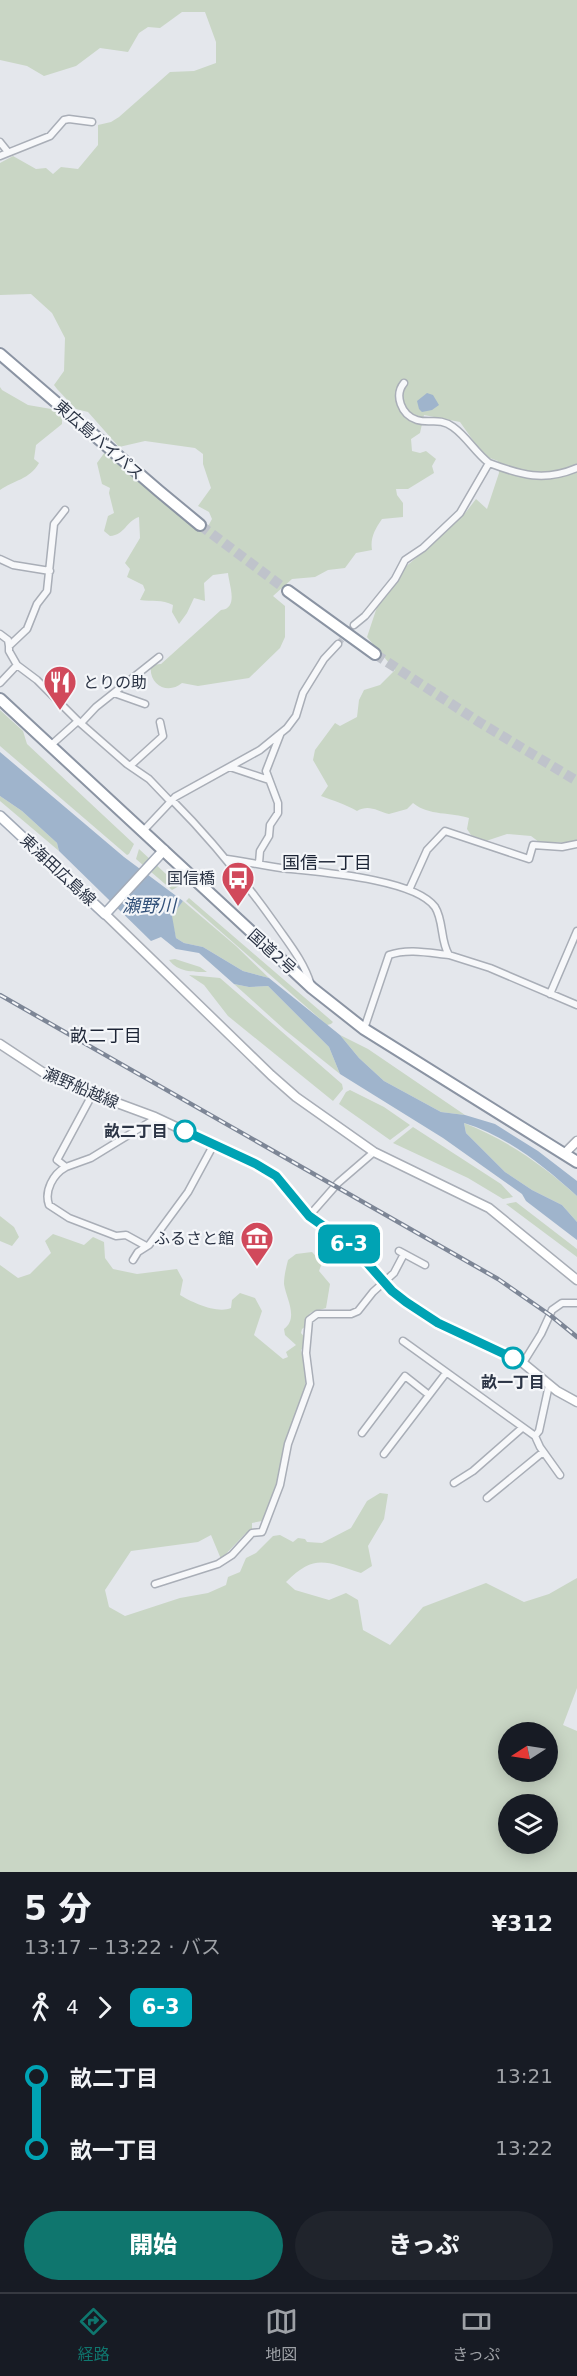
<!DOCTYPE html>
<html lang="ja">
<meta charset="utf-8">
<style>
body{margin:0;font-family:"DejaVu Sans","Noto Sans JP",sans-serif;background:#20242c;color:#f1f3f6;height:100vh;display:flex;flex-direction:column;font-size:22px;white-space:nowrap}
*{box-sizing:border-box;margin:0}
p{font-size:20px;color:#9ea1a6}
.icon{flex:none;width:33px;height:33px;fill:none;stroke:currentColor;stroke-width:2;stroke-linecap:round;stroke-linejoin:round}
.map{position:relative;height:1872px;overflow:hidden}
.details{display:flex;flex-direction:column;background:#171b24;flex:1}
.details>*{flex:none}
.badge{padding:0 12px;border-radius:9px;font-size:21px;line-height:39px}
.needle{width:39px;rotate:258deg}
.buttons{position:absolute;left:498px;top:1722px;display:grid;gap:12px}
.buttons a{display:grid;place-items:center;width:60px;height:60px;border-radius:50%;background:#171b24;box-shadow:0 3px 15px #0003;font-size:30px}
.map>.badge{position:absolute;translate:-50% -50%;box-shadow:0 0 0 3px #fff}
.legs{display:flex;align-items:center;gap:9px;height:66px;padding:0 24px;font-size:20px}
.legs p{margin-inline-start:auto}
.overview{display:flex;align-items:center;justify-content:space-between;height:102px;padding:0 24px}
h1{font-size:33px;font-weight:800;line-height:45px}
.cta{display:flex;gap:12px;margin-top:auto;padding:12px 24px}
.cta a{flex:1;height:69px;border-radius:36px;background:#0f766e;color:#fff;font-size:24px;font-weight:800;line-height:69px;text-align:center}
.cta a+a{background:#20242c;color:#f1f3f6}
ul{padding:0 24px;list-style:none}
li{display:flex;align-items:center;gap:21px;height:72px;font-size:22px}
li i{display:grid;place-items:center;width:9px;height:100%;margin:0 8px;background:currentColor}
li i::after{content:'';width:15px;height:15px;margin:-8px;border:4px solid;border-radius:50%;background:#171b24}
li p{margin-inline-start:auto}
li:first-child i{background:linear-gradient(#0000 50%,currentColor 0)}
li:last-child i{background:linear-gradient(currentColor 50%,#0000 0)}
.tabs{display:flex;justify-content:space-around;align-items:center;height:84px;border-top:2px solid #363941;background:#171b24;font-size:16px;color:#9ea1a6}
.tabs a{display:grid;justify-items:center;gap:3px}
.tabs .selected{color:#0f766e}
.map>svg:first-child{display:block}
.green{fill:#c9d6c5;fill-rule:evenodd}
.water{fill:#9fb4cc}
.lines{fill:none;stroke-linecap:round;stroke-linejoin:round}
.street-tunnel{stroke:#bfc3cb;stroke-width:6;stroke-dasharray:6 3;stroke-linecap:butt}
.highway-tunnel{stroke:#bfc3cb;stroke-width:10;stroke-dasharray:10 5;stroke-linecap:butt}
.street-casing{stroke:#a9aeb7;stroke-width:9}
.secondary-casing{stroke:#a9aeb7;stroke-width:11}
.primary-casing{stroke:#a3abb8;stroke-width:12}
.highway-casing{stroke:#8b94a3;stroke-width:14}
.street{stroke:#f7f8fa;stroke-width:6}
.secondary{stroke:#fff;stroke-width:8}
.primary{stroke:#fff;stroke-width:9}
.highway{stroke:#fff;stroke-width:10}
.rail-casing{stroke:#7d8696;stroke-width:4.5}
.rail{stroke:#f4f6f9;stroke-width:2;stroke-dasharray:7;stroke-linecap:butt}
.line-1-casing{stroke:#fff;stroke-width:14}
.line-1{stroke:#00a3b4;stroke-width:9}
.stop-1-dot{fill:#fff;stroke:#00a3b4;stroke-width:3}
.labels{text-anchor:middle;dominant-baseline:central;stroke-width:4.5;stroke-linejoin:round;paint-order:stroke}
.street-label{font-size:16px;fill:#2b3445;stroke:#f4f6f9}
.poi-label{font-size:16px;fill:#2b3445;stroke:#f4f6f9;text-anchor:end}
.stop-label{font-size:16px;font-weight:bold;fill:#2b3445;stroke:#f4f6f9;text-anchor:end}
.neighbourhood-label{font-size:18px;fill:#1d2536;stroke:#f4f6f9}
.water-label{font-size:18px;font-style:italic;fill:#34527a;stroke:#f4f6f9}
</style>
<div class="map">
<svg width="577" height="1872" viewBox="0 0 577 1872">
<rect width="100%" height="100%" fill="#e4e7ec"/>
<path class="green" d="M0,0H577V843L539,842L531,836L507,834L486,841L471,835L467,829L469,818C451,812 429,816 413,803L407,809L389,814C377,811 369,804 357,811C345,804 334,801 321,796L328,786L313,760L315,750L335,723L340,726L357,717L359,700L364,690L380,685L395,670L367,637L377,607L403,569L437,540L466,512L476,499L487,509L499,473L498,461L484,456L460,422L424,415L420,433L411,439L412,451L420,453L426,451L436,459L432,466L434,473L408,489H396L397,495L403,503V517L382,519C375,529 370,538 372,550L356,553L345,568L328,570L315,577L292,579L273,596L285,606V637L280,648L249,678L198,686L182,683C168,695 148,685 151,665L161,664L221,610C239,608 229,585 228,573L213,575L204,583L205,601L194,598L187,613L179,624L172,612L173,605C162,599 152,602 140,600L145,590L143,585L127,577L130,569L125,563L140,538L139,517C126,521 125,535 110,536L104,531L108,516L114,513L109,493L110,488L102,484L97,463L105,452L199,532L206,530L212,519L209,512L198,506L211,488L203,464V454L195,448L145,441L119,447L88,412L76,409L57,389L54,385L64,371L65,338L52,313L31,294L0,295V163L13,156L36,169L46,168L53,174L61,167L78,169L98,145V125L111,122L119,117L170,72L194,71L216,63V42L205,12H182L160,28L148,27L139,33L128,52L100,48L76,66L44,76L27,66L0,60Z
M0,387L2,390L28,405L57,410L62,417V424L36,445L34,459L39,463C29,480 14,480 0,490Z
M0,710L23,731L27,744L134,844L129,854L127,855L0,746Z
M0,796L22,811L57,843L59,851L0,801Z
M139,849L179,886L172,890L136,859Z
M189,898L333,1022L331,1024L327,1025L186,901Z
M183,901L236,946L269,978L243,971L203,947L184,943L176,938L171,916Z
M175,959L200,967L207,972C192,972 178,972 169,960Z
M189,975L220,978L342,1084L343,1089L333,1101L228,1016L204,985Z
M234,984L249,987L268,986L329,1047L340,1074L285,1030Z
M340,1035L368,1049L465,1115L441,1112L384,1081L359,1058Z
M350,1090L384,1107L410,1125L390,1140L339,1104L346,1092Z
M464,1123C507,1140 543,1165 577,1196V1222L562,1205L532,1190L505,1172L466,1133Z
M413,1127L501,1184L513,1197L503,1199L468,1178L393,1143Z
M516,1202L577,1249V1257L506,1204Z
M0,1216L14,1227L19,1237L12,1246L0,1241Z
M53,1234L84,1245L93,1237L104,1242L105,1258L113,1269L137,1274L177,1269L183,1280L180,1295C191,1302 217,1314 231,1308L232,1300L240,1293L255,1298L262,1311L254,1335L283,1359L288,1357L286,1352L296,1345L285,1335L284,1329C299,1318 286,1298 284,1284C284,1276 286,1268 288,1260L296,1254L312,1252L322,1263L319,1271L330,1284L326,1308L310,1313L306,1326L302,1329L301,1333L306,1339L305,1346L301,1350L307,1378L278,1487L262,1521L252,1523V1530L245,1534L221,1559L211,1535L198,1542L131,1551L105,1590L109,1607L125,1616L180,1598L208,1593L226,1585L228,1577L240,1572L246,1558L256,1553L273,1536L280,1535L293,1542L298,1538L305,1539L307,1542L322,1543L351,1528L367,1501L380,1493L388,1494L384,1519L368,1546L372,1566L361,1573C326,1562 315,1553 286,1582L295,1590L329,1600L346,1593L358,1600L363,1630L390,1645L423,1607L486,1583L524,1602L549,1594L577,1578V1688L563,1725L577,1731V1872H0V1265L18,1278L30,1274L51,1253L45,1241ZM508,1732H548V1772H508ZM508,1804H548V1844H508Z"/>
<path class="water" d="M427,393L433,395L439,405L432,410L422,412L419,409L417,401Z
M0,752L124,857L183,901L172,916L176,938L184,943L203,947L243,971L269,978L340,1035L359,1058L384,1081L441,1112L465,1115L495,1124L538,1151L577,1181V1196C544,1166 507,1136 464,1123L466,1133L505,1172L532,1190L562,1205L577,1222V1240L526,1201L522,1194L443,1138L340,1074L329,1047L268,986L249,987L234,984L199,953L176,949L161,937L151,941L59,851L57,843L22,811L0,796Z"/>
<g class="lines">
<path class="street-tunnel" d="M338,644L354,625"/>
<path class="highway-tunnel" d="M200,525L288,591
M375,654L479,722L577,781"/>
<defs>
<path id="street" d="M0,142L8,152
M0,156L50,136L64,120L69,119L92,122
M489,463C521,475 544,482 577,468
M65,510L54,524L47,591L37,604L27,629L9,646V651L17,665L37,680L78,721L127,764L149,779L170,801
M0,559L13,565L50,571
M354,625L365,616L395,579L405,560L423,548L460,513L489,463C475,452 467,437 453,427C439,417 430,424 417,420C401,415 394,395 404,383
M0,634L8,640L9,646
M0,683L17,665
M114,693L145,704
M81,723L96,707L159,657
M50,746L78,721
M130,766L163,736L160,722
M230,767L269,780
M172,800C211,839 244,880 276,925C290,945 304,962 311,985
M144,830L175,797L260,750L287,728L296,716L303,693L324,659L338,644
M227,859C245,861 263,866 281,868C316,872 414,878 435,907C444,921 440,941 449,955L490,968L577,1005
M259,863L260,851L269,836L270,825L278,813V803L266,771L280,735
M409,890L427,850L445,831L529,859L533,845L562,847L577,844
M550,994L577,931
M364,1029L389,955C408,948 430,953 449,955
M92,1095L57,1160L66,1167L91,1158L153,1120L155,1117
M66,1167C53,1174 44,1191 49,1205L69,1218L116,1236L126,1235L146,1246
M309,1216L338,1183L374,1152
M399,1251L425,1265
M133,1260L138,1252L149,1245L188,1192L214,1144
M403,1341L535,1436L540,1447L560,1475
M523,1363L541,1334L552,1310L562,1303H577
M362,1433L405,1376L429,1395
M535,1436L539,1431L549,1385
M384,1454L446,1373
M454,1483L473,1471L522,1428
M487,1498L543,1452
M155,1584L218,1564L232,1555L252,1533L262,1532L280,1485L288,1444L310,1384L306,1353L309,1320L317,1314H351L358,1311L373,1292L394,1273L404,1254"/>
<path id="secondary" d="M105,914L271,1075L296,1097L374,1152L489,1208L577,1280
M0,1044L44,1073L74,1087L155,1117L268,1170L276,1176L309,1216L353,1247L392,1291L406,1302L438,1323L523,1363L557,1391L577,1402
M564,1154L577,1141"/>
<path id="primary" d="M0,816L105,914L164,850"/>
<path id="highway" d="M0,354L159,491L200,525
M288,591L375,654
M0,699L312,988L364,1029L577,1162"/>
</defs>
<use href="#street" class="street-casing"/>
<use href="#secondary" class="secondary-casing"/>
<use href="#primary" class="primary-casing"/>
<use href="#highway" class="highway-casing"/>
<use href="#street" class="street"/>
<use href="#secondary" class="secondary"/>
<use href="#primary" class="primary"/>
<use href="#highway" class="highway"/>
<defs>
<path id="rail" d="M0,995L498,1279L550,1315L577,1337"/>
</defs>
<use href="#rail" class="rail-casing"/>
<use href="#rail" class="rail"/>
</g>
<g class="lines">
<defs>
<path id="line-1" d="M185,1131L256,1164L276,1176L309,1216L353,1247L392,1291L406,1302L438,1323L513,1358"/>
</defs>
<use href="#line-1" class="line-1-casing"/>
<use href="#line-1" class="line-1"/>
</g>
<defs>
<symbol id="restaurant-pin" viewBox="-11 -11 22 30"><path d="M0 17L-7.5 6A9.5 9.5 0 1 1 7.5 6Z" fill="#d1495b" stroke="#f4f6f9"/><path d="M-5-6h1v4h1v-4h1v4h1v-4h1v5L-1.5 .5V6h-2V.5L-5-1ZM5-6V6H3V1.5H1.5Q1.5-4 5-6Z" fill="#fff"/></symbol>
<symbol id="bus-pin" viewBox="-11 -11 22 30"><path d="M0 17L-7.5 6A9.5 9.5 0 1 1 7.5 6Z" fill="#d1495b" stroke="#f4f6f9"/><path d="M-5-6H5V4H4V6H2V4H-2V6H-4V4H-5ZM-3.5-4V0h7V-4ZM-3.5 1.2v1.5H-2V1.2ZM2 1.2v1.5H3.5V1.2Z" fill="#fff"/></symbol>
<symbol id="museum-pin" viewBox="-11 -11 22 30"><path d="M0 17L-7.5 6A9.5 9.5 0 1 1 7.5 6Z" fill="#d1495b" stroke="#f4f6f9"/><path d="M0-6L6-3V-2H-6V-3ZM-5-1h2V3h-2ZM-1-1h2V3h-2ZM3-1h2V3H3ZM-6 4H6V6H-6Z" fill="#fff"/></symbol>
</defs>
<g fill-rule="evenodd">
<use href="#restaurant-pin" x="41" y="663" width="38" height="52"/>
<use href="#bus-pin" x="219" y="859" width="38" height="52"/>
<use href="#museum-pin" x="238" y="1219" width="38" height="52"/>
</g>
<g class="stop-1-dot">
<circle cx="185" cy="1131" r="10"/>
<circle cx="513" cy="1358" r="10"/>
</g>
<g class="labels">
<g class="street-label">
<text transform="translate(99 440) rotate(41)">東広島バイパス</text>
<text transform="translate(58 870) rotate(43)">東海田広島線</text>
<text transform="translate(272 952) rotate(42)">国道2号</text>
<text transform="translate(81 1088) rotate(23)">瀬野船越線</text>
</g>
<g class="poi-label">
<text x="83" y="682" text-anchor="start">とりの助</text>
<text x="215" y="878">国信橋</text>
<text x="234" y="1238">ふるさと館</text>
</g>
<g class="stop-label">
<text x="168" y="1131">畝二丁目</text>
<text x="513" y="1382" text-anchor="middle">畝一丁目</text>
</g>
<g class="neighbourhood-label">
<text x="327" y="862">国信一丁目</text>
<text x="106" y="1035">畝二丁目</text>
</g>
<g class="water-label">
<text x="149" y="905">瀬野川</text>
</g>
</g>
</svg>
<div class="buttons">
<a><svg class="needle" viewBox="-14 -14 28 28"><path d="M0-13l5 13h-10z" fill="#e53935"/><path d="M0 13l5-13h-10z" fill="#9ea1a6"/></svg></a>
<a><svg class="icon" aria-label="layers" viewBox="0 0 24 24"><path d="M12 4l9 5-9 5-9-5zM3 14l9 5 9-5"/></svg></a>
</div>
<b class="badge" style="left:349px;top:1244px;background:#00a3b4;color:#fff">6-3</b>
</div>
<section class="details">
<div class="overview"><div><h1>5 分</h1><p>13:17 – 13:22 · バス</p></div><b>¥312</b></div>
<div class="legs"><svg class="icon" aria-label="walk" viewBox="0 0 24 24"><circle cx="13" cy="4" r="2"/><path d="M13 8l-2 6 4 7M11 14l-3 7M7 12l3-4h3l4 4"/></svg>4<svg class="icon" aria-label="forward" viewBox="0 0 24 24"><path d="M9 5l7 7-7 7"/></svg><b class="badge" style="background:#00a3b4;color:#fff">6-3</b></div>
<ul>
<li><i style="color:#00a3b4"></i><b>畝二丁目</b><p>13:21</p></li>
<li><i style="color:#00a3b4"></i><b>畝一丁目</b><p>13:22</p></li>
</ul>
<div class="cta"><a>開始</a><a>きっぷ</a></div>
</section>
<nav class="tabs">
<a class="selected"><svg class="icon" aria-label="directions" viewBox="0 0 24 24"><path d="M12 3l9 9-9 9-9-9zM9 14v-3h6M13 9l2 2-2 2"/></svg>経路</a>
<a><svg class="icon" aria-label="map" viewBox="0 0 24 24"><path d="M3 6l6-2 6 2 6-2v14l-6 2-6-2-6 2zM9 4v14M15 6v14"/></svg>地図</a>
<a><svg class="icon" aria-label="tickets" viewBox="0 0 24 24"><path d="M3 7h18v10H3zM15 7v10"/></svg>きっぷ</a>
</nav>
